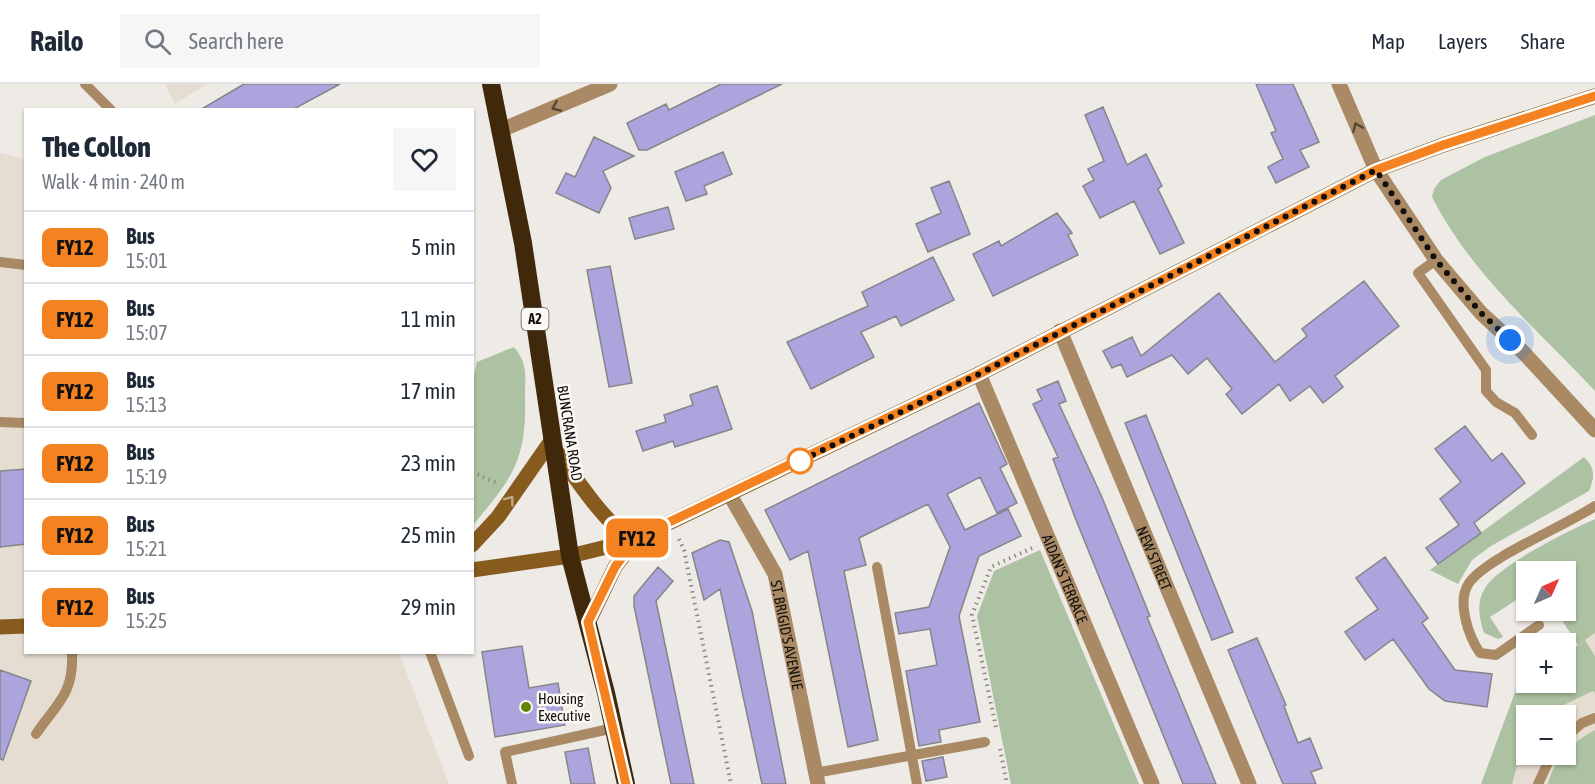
<!DOCTYPE html>
<meta charset="utf-8">
<style>
body{margin:0;font-family:"Asap Condensed",sans-serif;background:#f6f6f7;color:#1f2937;height:100vh;display:flex;flex-direction:column;font-size:22px;white-space:nowrap}
*{box-sizing:border-box;margin:0}
p{font-size:20px;color:#747a83}
.icon{flex:none;width:33px;height:33px;fill:none;stroke:currentColor;stroke-width:2;stroke-linecap:round;stroke-linejoin:round}
.map{position:relative;flex:1;overflow:hidden}
.drawer{position:absolute;left:24px;top:24px;width:450px;height:546px;display:flex;flex-direction:column;background:#fff;border-radius:0px;box-shadow:0 2px 4px #0004}
.drawer>*{flex:none}
.badge{padding:0 12px;border-radius:9px;font-size:21px;line-height:39px}
.needle{width:39px;rotate:45deg}
.tools{position:absolute;left:1516px;top:477px;display:grid;gap:12px}
.tools a{display:grid;place-items:center;width:60px;height:60px;border-radius:0px;background:#fff;box-shadow:0 2px 4px #0004;font-size:30px}
.you{position:absolute;width:30px;height:30px;margin:-15px;border:4px solid #fff;border-radius:50%;background:#1a73e8;box-shadow:0 0 0 9px #1a73e833}
.map>.badge{position:absolute;translate:-50% -50%;box-shadow:0 0 0 3px #fff}
.round{display:grid;place-items:center;flex:none;width:63px;height:63px;border-radius:0px;background:#f6f6f7}
.overview{display:flex;align-items:center;justify-content:space-between;height:102px;padding:0 18px}
h1{font-size:28px;font-weight:800;line-height:45px}
ul{padding:0;list-style:none}
li{display:flex;align-items:center;gap:18px;height:72px;padding:0 18px;border-top:2px solid #e0e1e3}
li div{flex:1}
li b{display:block;font-size:22px}
li em{font-style:normal}
li .badge{min-width:66px;font-weight:700;text-align:center}
header{display:flex;align-items:center;gap:36px;box-sizing:border-box;height:84px;padding:0 30px;background:#fff;border-bottom:2px solid #e0e1e3}
header strong{font-size:28px}
nav{display:flex;gap:33px;margin-inline-start:auto;font-size:21px}
.search{width:420px;height:54px;background:#f6f6f7;display:flex;align-items:center;gap:15px;box-sizing:border-box;padding:0 21px;border-radius:0px;color:#747a83;font-size:22px}
.map>svg:first-child{display:block}
.built{fill:#e6ddd2;fill-rule:evenodd}
.green{fill:#acc2a3}
.building{fill:#aca4dc;stroke:#85858a;stroke-width:1.5}
.lines{fill:none;stroke-linecap:round;stroke-linejoin:round}
.path{stroke:#8c8985;stroke-width:4;stroke-dasharray:1.5 4.5;stroke-linecap:butt}
.lane{stroke:#a98a65;stroke-width:10}
.street{stroke:#a98a65;stroke-width:15}
.secondary{stroke:#875a1d;stroke-width:15}
.highway{stroke:#40290a;stroke-width:18}
.oneway{stroke:#554635}
.oneway2{stroke:#c1a888}
.line-casing{stroke:#fff;stroke-width:14}
.line{stroke:#f58220;stroke-width:9}
.walk{stroke:#100f0d;stroke-width:6;stroke-dasharray:0 10.8}
.stop-dot{fill:#fff;stroke:#f58220;stroke-width:3}
.poi-dot{fill:#618606;stroke:#fbf7f2;stroke-width:2}
.labels{text-anchor:middle;dominant-baseline:central;stroke-width:5;stroke-linejoin:round;paint-order:stroke}
.shield{fill:#fbf7f2;stroke:#565552;stroke-width:1.5}
.shield-label{font-size:14px;font-weight:bold;fill:#100f0d}
.street-label{font-size:15px;fill:#100f0d;stroke:#fbf7f2}
.poi-label{font-size:15px;fill:#100f0d;stroke:#fbf7f2;text-anchor:start}
</style>
<header>
<strong>Railo</strong>
<div class="search"><svg class="icon" aria-label="search" viewBox="0 0 24 24"><circle cx="10" cy="10" r="6"/><path d="M15 15l6 6"/></svg>Search here</div>
<nav><a>Map</a><a>Layers</a><a>Share</a></nav>
</header>
<div class="map">
<svg width="1595" height="700" viewBox="0 0 1595 700">
<rect width="100%" height="100%" fill="#eeeae5"/>
<path class="built" d="M165,0H207L175,20Z
M0,69L25,75L26,568L399,569L449,700H0Z
M1595,549V700H1481L1516,606L1527,597L1566,598V570ZM1527,632H1566V670H1527Z"/>
<path class="green" d="M1595,31V307C1537,245 1471,190 1432,113L1434,105L1441,96L1485,73Z
M514,263C528,280 525,290 525,311C527,376 513,393 473,441L472,300L477,278Z
M1584,373C1595,383 1595,393 1589,407L1491,462L1472,476L1458,500L1430,486Z
M1595,435V549L1585,556L1595,572V609L1593,607L1549,628L1546,631L1527,632V659L1521,668L1512,700H1481L1516,606L1527,597L1566,598V570L1578,561L1556,527L1566,526V488H1527V509L1490,533L1503,553L1498,555L1484,549C1479,534 1476,518 1485,504C1499,481 1568,447 1595,435Z
M1040,466L1139,700H1011L977,532L994,487Z
M1595,646V700H1548C1553,676 1574,657 1595,646Z"/>
<path class="building" d="M244,0H340L292,26H200Z
M721,0H782L647,66H639L627,39L666,20L669,26Z
M1256,0H1293L1319,58L1300,66L1309,83L1276,99L1268,83L1283,75L1271,49L1276,47Z
M1103,23L1127,81L1146,70L1162,102L1158,105L1184,159L1160,170L1134,117L1100,134L1083,102L1094,96L1088,85L1104,77L1085,31Z
M594,53L634,72L603,87L611,104L599,129L556,109L566,89L575,93Z
M723,68L732,90L704,102L707,110L686,117L675,88Z
M949,97L970,150L928,168L916,140L941,129L931,104Z
M668,123L674,145L635,155L629,134Z
M1057,129L1072,149L1068,151L1078,171L993,212L973,170L999,157L1001,162Z
M933,173L954,216L901,242L896,232L861,248L874,273L811,305L787,258L868,222L862,208Z
M610,182L632,299L609,303L587,186Z
M1364,197L1399,242L1335,292L1343,303L1323,319L1310,302L1290,317L1279,300L1242,330L1226,310L1232,305L1207,274L1188,290L1172,271L1127,293L1121,280L1112,284L1103,267L1132,253L1141,272L1219,209L1275,278L1307,252L1302,245Z
M1058,297L1066,317L1059,320L1101,411L1150,532L1147,533L1216,700H1183L1076,436L1053,375L1058,373L1033,320L1042,316L1037,306Z
M717,302L732,345L675,363L673,357L643,367L636,347L666,338L664,331L693,321L690,311Z
M979,319L1007,380L1000,384L1017,419L997,429L980,393L947,410L965,446L1008,425L1021,452L979,472L959,532L980,638L939,646L941,658L919,662L906,587L937,581L930,545L899,550L895,529L929,523L950,463L928,420L859,454L866,481L844,487L878,656L848,663L808,467L790,476L765,426Z
M1146,331L1233,548L1212,556L1125,339Z
M1465,342L1492,377L1502,369L1525,399L1474,439L1481,449L1438,480L1426,464L1459,441L1440,415L1461,398L1435,365Z
M26,385V460L0,463V387Z
M720,456L729,458L752,527L786,700H762L720,505L704,516L692,469Z
M1385,473L1428,534L1422,539L1455,586L1492,590L1487,623L1445,617L1429,605L1393,555L1365,576L1345,548L1378,525L1356,494Z
M658,483L673,497L656,517L694,700H671L634,522V512Z
M1257,554L1286,621L1284,622L1298,659L1310,654L1322,684L1311,688L1316,700H1283L1256,635L1228,566Z
M522,562L529,604L558,599L565,641L495,653L482,568Z
M0,586L31,597L3,676L0,675Z
M588,664L595,700H571L565,668Z
M943,673L947,693L926,697L922,677Z"/>
<g class="lines">
<path class="path" d="M472,388L499,400
M679,455L684,466L731,700
M996,643L972,531L991,483L1032,464
M1000,665L1007,700"/>
<path class="lane" d="M85,0L111,26
M1436,176L1418,189L1486,286V307L1496,318L1515,329L1532,351
M0,178L26,181
M0,338L26,339
M877,483L917,700
M1539,541L1496,571L1480,569C1469,553 1456,518 1469,499C1486,474 1565,442 1595,422
M430,568L469,672
M36,650C58,618 74,610 72,568
M1566,653L1582,639L1595,634
M815,689L985,658
M512,700L505,668L614,644
M1538,700L1552,670"/>
<g class="street">
<path d="M1339,0L1376,86L1436,176L1481,229L1524,269L1595,346"/>
<path d="M499,47L610,0"/>
<path id="s1" d="M1060,247L1249,700"/>
<path id="s2" d="M979,290L1152,700"/>
<path id="s3" d="M730,411L775,490L818,700"/>
</g>
<path class="secondary" d="M554,364C578,397 599,431 631,457
M472,461L498,433L553,354
M472,486L570,472L631,457L979,290L1376,86L1443,61L1595,12
M588,539L615,483L637,454
M0,543L26,542"/>
<path class="highway" d="M491,0L523,159L570,472L606,609L626,700"/>
</g>
<defs><path id="oneway-chevron" d="M-2-3.5L2.5 0L-2 3.5" fill="none" stroke-width="1.6" stroke-linecap="round" stroke-linejoin="round" transform="scale(1.5)"/></defs>
<g class="oneway">
<use href="#oneway-chevron" transform="translate(556 23) rotate(157)"/>
<use href="#oneway-chevron" transform="translate(1357 43) rotate(-113)"/>
</g>
<use class="oneway2" href="#oneway-chevron" transform="translate(510 416) rotate(-53)"/>
<g class="lines">
<defs>
<path id="line" d="M626,700L588,538L615,483L636,454L979,290L1376,86L1443,61L1595,12"/>
</defs>
<use href="#line" class="line-casing"/>
<use href="#line" class="line"/>
<path class="walk" d="M800,377L792,381L979,290L1376,86L1436,176L1481,229L1510,256"/>
</g>
<circle class="stop-dot" cx="800" cy="377" r="12"/>
<circle class="poi-dot" cx="526" cy="623" r="6"/>
<g class="labels">
<rect class="shield" x="521.5" y="224" width="27" height="22" rx="4.5"/>
<g class="shield-label">
<text x="535" y="235">A2</text>
</g>
<g class="street-label">
<text transform="translate(570 349) rotate(81)">BUNCRANA ROAD</text>
<text stroke="none"><textPath href="#s1" startOffset="246">NEW STREET</textPath></text>
<text stroke="none"><textPath href="#s2" startOffset="222">AIDAN'S TERRACE</textPath></text>
<text stroke="none"><textPath href="#s3" startOffset="153">ST. BRIGID'S AVENUE</textPath></text>
</g>
<g class="poi-label">
<text x="538" y="614">Housing<tspan x="538" dy="17">Executive</tspan></text>
</g>
</g>
</svg>
<div class="tools">
<a><svg class="needle" viewBox="-14 -14 28 28"><path d="M0-13l5 13h-10z" fill="#e53935"/><path d="M0 13l5-13h-10z" fill="#747a83"/></svg></a>
<a>+</a>
<a>−</a>
</div>
<div class="you" style="left:1510px;top:256px"></div>
<b class="badge" style="left:637px;top:454px;background:#f58220;color:#111">FY12</b>
<section class="drawer">
<div class="overview"><div><h1>The Collon</h1><p>Walk · 4 min · 240 m</p></div><a class="round"><svg class="icon" aria-label="heart" viewBox="0 0 24 24"><path d="M12 20l-8-8c-3-5 5-10 8-4 3-6 11-1 8 4z"/></svg></a></div>
<ul>
<li><span class="badge" style="background:#f58220;color:#111">FY12</span><div><b>Bus</b><p>15:01</p></div><em>5 min</em></li>
<li><span class="badge" style="background:#f58220;color:#111">FY12</span><div><b>Bus</b><p>15:07</p></div><em>11 min</em></li>
<li><span class="badge" style="background:#f58220;color:#111">FY12</span><div><b>Bus</b><p>15:13</p></div><em>17 min</em></li>
<li><span class="badge" style="background:#f58220;color:#111">FY12</span><div><b>Bus</b><p>15:19</p></div><em>23 min</em></li>
<li><span class="badge" style="background:#f58220;color:#111">FY12</span><div><b>Bus</b><p>15:21</p></div><em>25 min</em></li>
<li><span class="badge" style="background:#f58220;color:#111">FY12</span><div><b>Bus</b><p>15:25</p></div><em>29 min</em></li>
</ul>
</section>
</div>
